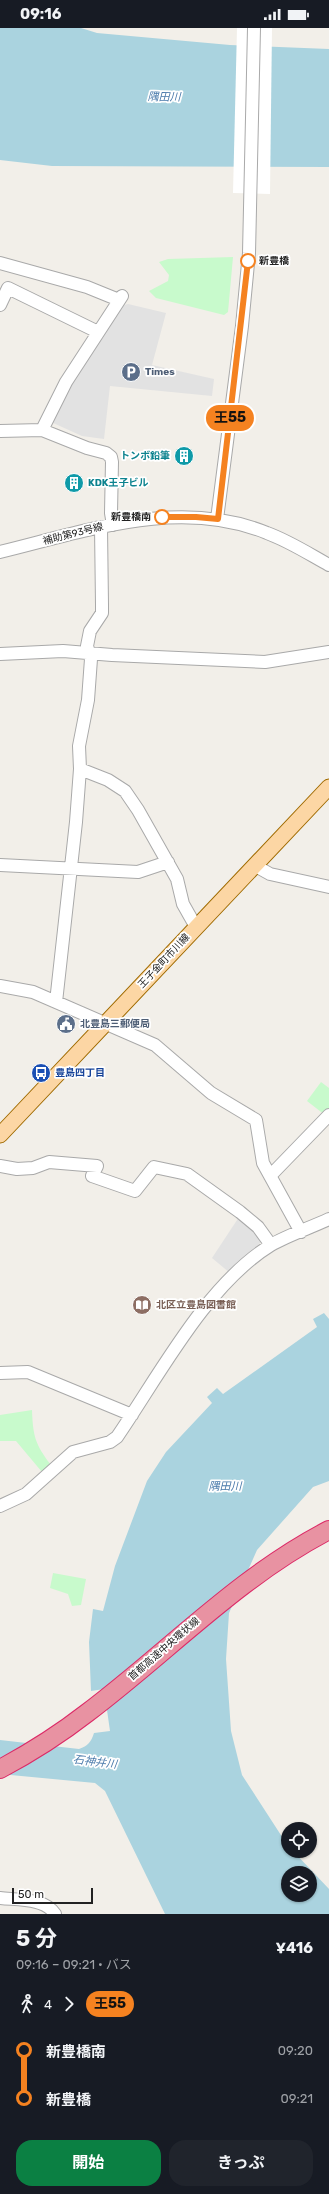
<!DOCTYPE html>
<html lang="ja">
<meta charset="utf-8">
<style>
body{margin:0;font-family:Rubik,"Noto Sans JP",sans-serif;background:#20242c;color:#f1f3f6;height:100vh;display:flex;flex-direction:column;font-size:15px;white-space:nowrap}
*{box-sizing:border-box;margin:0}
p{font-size:13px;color:#9ea1a6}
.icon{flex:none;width:22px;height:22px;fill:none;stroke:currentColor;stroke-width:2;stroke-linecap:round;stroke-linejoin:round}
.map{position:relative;height:1886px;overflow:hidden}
.details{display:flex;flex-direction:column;background:#171b24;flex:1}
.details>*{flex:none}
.badge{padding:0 8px;border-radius:13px;font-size:14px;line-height:26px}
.buttons{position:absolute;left:281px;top:1794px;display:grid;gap:8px}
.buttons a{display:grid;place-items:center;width:36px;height:36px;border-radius:50%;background:#171b24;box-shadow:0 1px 3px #0004;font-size:20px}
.scale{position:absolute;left:12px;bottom:10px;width:81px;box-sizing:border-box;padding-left:4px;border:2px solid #222;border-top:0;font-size:11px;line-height:14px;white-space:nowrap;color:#222;-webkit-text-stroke:3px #fff;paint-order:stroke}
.map>.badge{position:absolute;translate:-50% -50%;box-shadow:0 0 0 2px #fff}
.legs{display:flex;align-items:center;gap:6px;height:44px;padding:0 16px;font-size:13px}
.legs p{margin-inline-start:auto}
.head{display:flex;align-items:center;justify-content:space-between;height:68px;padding:0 16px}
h1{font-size:22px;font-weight:700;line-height:30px}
.cta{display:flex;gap:8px;margin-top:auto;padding:8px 16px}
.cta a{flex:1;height:46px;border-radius:16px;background:#0b8043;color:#fff;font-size:16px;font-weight:700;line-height:46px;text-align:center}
.cta a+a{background:#20242c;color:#f1f3f6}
ul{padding:0 16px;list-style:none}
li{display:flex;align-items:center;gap:14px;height:48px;font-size:15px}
li i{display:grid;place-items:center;width:6px;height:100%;margin:0 5px;background:currentColor}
li i::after{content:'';width:10px;height:10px;margin:-5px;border:3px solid;border-radius:50%;background:#171b24}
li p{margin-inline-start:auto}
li:first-child i{background:linear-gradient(#0000 50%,currentColor 0)}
li:last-child i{background:linear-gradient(currentColor 50%,#0000 0)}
.status{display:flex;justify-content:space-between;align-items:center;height:28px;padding:0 20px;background:#171b24;direction:ltr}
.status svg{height:11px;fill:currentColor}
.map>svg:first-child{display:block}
.park{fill:#c8facc}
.parking{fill:#e2e2e2}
.water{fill:#aad3df;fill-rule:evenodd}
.pier{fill:#fff}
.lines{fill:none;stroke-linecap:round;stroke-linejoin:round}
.minor-casing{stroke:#a9a9a9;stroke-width:14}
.major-casing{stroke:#a06b00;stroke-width:17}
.highway-casing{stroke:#dc2a67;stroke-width:20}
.minor{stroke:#fff;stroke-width:12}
.major{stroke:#fcd6a4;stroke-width:15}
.highway{stroke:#e892a2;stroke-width:18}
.line-1-casing{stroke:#fff;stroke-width:9}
.line-1{stroke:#f58220;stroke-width:6}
.stop-1-dot{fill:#fff;stroke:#f58220;stroke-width:2}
.labels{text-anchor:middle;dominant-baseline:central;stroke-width:3.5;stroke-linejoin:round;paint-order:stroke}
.stop-label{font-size:10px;font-weight:bold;fill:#222;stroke:#fff;text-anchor:start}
.service-label{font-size:10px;font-weight:bold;fill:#4e5e75;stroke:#fff;text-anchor:start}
.culture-label{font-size:10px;font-weight:bold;fill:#0d838f;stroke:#fff;text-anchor:end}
.street-label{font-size:10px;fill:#222;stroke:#fff}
.transit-label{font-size:10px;font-weight:bold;fill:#164399;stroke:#fff;text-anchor:start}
.education-label{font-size:10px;font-weight:bold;fill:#785e54;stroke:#fff;text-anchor:start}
.water-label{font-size:11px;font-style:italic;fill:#4a7aab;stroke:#fff}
</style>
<div class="status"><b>09:16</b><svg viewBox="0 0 49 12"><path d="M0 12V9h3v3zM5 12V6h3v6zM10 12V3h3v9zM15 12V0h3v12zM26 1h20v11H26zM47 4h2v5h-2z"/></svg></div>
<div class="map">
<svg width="329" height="1886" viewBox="0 0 329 1886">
<rect width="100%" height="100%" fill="#f2efe9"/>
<path class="park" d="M233,229L228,284L224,287L156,270L149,263L168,253L169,247L159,234L168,231Z
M321,1054L329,1060V1082L325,1087L307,1073Z
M32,1382C33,1408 35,1416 51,1437L42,1444L16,1413H0V1387Z
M53,1545L86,1551L81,1577L72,1578L68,1566L50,1560Z"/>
<path class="parking" d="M128,276L166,285L152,337L214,351L212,368L110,358L104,411L82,408L51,394L87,329L121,278Z
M239,1189L263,1212L230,1245L212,1230Z"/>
<path class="water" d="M0,0H81L97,5L230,17L329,21V139L52,138L0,132Z
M324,1285L329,1291V1453L313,1459L257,1522L229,1585L226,1631L231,1703L242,1747L288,1818V1823H293L329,1861V1886H165L105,1763L95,1755L0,1746V1712L79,1721C88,1718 91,1714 94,1705L110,1703L104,1661L91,1663L89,1614L93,1581L103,1583L115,1538L147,1453L166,1424L212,1375L207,1369L217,1360L223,1366L317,1299L313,1291ZM288,1845H310V1867H288Z"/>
<path class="pier" d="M237,0H272L270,166L233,165Z"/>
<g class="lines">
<defs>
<path id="minor" d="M0,235L87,259L119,272
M0,277L8,260L98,304
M42,402L66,354L122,268
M0,403L42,402L87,420L106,425L111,429L112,434L111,485L113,497
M217,491L242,298L249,225L254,0
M0,524C87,503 179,469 267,505C289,513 309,526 329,537
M0,626L63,623L112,627L265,634L329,624
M80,741L108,752L125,763L138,782L177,851L183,876L196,899
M0,837L138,844L168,834
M254,837L270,846L329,859
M0,958L33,964L155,1017L211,1065L256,1092L263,1135L301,1204
M56,974L76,794L80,741L79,718L88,672L91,631L87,618L90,603L102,585V577L101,499
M0,1138L17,1141L33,1140L49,1134L97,1138L92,1148L135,1163L154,1139L187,1146L240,1184L258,1199L271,1217
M270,1148L329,1087
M0,1345L28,1344L132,1387
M0,1478L26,1466L73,1424L110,1414L117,1409C159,1348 206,1257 271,1217C288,1207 310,1200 329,1191
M0,1870C17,1872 45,1870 55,1886"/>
<path id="major" d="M0,1107L329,759"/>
<path id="highway" d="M0,1741C30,1725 60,1706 87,1685C168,1624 238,1549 329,1502"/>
</defs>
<use href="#minor" class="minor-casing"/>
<use href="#major" class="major-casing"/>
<use href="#highway" class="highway-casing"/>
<use href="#minor" class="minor"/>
<use href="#major" class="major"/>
<use href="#highway" class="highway"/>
</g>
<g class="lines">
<defs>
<path id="line-1" d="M162,489H196L218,491L248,233"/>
</defs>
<use href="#line-1" class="line-1-casing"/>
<use href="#line-1" class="line-1"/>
</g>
<defs>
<symbol id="parking-disc" viewBox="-11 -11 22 22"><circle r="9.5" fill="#5c6f8a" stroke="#fff"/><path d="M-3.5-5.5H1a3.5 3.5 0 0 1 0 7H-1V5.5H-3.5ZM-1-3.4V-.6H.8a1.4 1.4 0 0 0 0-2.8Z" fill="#fff"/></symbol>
<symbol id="building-disc" viewBox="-11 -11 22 22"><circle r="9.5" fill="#0f9aa8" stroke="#fff"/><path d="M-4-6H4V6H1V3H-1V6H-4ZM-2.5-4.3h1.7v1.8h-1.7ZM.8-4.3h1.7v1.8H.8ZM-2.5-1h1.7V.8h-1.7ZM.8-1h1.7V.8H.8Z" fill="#fff"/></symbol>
<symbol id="civic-disc" viewBox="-11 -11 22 22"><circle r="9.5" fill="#5c6f8a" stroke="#fff"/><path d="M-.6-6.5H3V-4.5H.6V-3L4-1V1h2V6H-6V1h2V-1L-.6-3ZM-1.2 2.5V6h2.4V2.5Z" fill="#fff"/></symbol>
<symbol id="bus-disc" viewBox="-11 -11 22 22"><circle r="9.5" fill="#1a4fb4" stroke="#fff"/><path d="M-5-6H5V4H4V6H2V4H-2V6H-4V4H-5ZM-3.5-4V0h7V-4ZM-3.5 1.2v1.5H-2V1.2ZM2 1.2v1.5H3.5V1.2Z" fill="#fff"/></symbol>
<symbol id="library-disc" viewBox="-11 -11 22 22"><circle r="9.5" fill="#8d6e63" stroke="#fff"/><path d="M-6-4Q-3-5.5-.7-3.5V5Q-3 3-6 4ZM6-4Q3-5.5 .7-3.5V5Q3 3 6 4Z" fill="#fff"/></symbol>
</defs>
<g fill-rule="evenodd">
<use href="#parking-disc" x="120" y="333" width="22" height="22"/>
<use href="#building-disc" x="173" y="417" width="22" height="22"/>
<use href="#building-disc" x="63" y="444" width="22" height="22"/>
<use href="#civic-disc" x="55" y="985" width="22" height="22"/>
<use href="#bus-disc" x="30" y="1034" width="22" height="22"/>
<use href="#library-disc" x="131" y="1266" width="22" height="22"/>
</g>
<g class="stop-1-dot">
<circle cx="248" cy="233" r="7"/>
<circle cx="162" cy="489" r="7"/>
</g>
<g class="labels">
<g class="stop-label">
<text x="259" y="233">新豊橋</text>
<text x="151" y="489" text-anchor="end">新豊橋南</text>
</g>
<g class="service-label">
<text x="145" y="344">Times</text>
<text x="80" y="996">北豊島三郵便局</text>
</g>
<g class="culture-label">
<text x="170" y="428">トンボ鉛筆</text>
<text x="88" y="455" text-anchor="start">KDK王子ビル</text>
</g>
<g class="street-label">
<text transform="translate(73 506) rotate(-14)">補助第93号線</text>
<text transform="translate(164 933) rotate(-47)">王子金町市川線</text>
<text transform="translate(164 1621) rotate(-41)">首都高速中央環状線</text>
</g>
<g class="transit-label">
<text x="55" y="1045">豊島四丁目</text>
</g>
<g class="education-label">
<text x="156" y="1277">北区立豊島図書館</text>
</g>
<g class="water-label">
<text transform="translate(164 69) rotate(1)">隅田川</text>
<text x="225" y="1458">隅田川</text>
<text transform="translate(95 1734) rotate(7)">石神井川</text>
</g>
</g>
</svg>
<div class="buttons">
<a><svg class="icon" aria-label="locate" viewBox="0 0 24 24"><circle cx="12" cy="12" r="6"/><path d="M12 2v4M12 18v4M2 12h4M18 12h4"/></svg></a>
<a><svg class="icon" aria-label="layers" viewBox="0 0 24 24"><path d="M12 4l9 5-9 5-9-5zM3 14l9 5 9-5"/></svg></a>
</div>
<div class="scale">50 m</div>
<b class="badge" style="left:230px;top:390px;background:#f58220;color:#111">王55</b>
</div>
<section class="details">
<div class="head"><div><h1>5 分</h1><p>09:16 – 09:21 · バス</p></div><b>¥416</b></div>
<div class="legs"><svg class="icon" aria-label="walk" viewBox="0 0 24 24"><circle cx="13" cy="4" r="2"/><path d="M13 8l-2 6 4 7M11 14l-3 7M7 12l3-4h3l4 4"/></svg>4<svg class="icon" aria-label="forward" viewBox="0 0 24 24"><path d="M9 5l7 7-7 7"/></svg><b class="badge" style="background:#f58220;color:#111">王55</b></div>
<ul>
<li><i style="color:#f58220"></i><b>新豊橋南</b><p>09:20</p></li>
<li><i style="color:#f58220"></i><b>新豊橋</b><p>09:21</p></li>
</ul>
<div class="cta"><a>開始</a><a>きっぷ</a></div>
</section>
